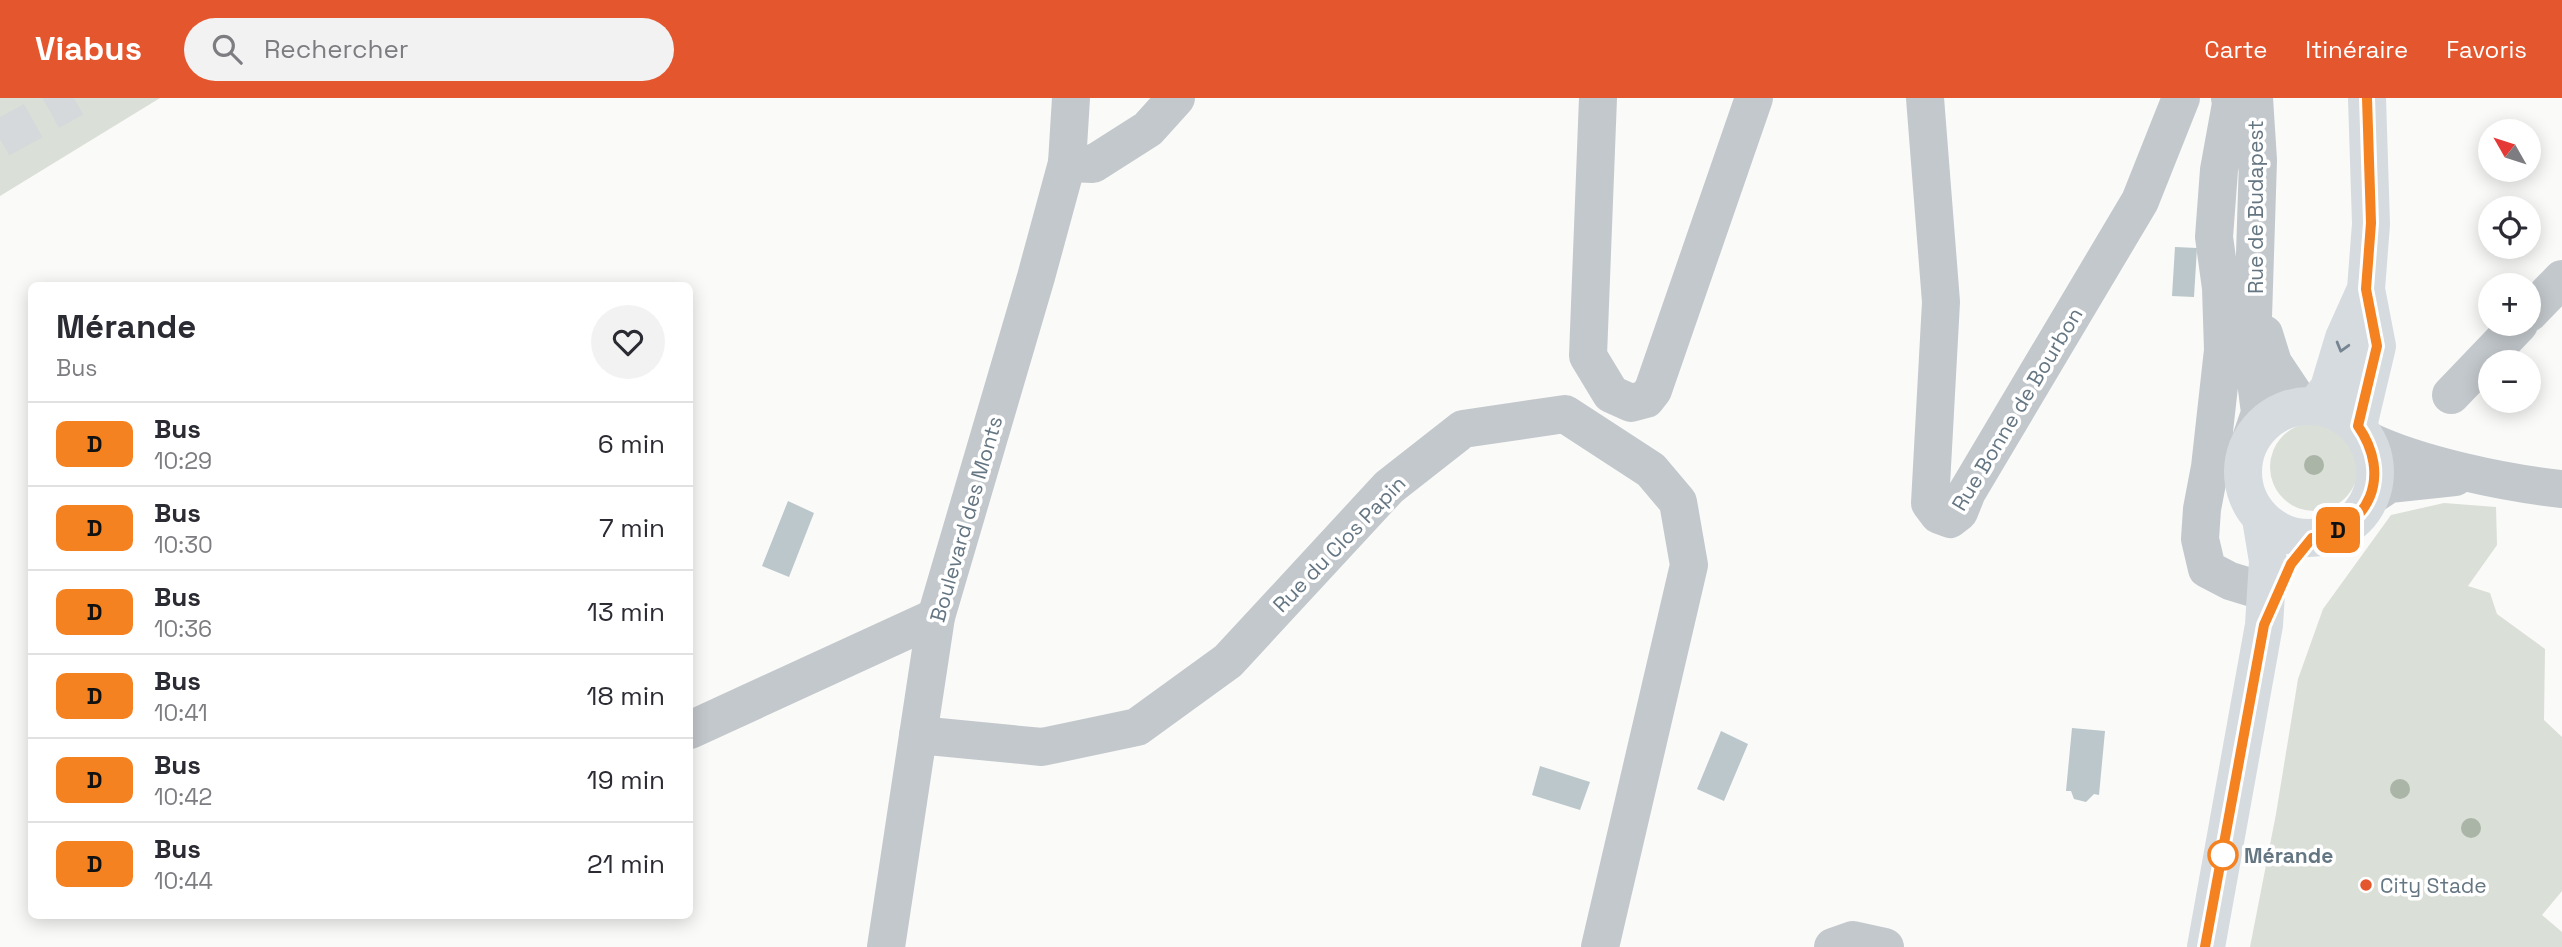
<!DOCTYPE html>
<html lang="fr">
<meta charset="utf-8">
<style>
body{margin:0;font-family:"Space Grotesk",sans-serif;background:#f2f2f3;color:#2b2b33;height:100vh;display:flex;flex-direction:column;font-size:26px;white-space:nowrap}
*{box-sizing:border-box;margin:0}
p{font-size:23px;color:#7c7c81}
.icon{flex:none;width:38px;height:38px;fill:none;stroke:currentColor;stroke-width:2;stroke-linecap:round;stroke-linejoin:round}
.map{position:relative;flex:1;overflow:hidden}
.panel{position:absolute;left:28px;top:184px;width:665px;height:637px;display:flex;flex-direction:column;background:#fff;border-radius:10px;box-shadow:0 4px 18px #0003}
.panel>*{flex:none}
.badge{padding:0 14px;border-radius:10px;font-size:24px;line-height:46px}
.needle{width:46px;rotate:309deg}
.controls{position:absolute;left:2478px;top:21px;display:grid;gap:14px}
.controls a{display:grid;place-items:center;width:63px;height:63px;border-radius:50%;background:#fff;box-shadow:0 4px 18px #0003;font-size:35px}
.map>.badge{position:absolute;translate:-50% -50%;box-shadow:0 0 0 4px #fff}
.round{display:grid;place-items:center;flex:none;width:74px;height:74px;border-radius:37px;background:#f2f2f3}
.headline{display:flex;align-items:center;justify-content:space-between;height:119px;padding:0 28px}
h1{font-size:33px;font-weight:700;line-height:52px}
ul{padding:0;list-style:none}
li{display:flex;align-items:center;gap:21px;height:84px;padding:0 28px;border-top:2px solid #e1e1e2}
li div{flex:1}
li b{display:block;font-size:26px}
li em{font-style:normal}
li .badge{min-width:77px;font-weight:700;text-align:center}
header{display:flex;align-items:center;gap:42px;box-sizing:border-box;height:98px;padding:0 35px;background:#e4572e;color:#fff}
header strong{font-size:33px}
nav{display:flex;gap:38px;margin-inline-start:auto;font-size:24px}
.search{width:490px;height:63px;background:#f2f2f3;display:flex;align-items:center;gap:18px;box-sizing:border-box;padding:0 24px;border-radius:38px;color:#7c7c81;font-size:26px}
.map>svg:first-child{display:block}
.green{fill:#dadfd7}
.water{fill:#bbc7cb}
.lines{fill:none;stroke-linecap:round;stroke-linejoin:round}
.trunk-tunnel{stroke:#d5d9db;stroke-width:38;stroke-dasharray:38 19;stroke-linecap:butt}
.minor{stroke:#c3c8cc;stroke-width:38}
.tertiary{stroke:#c3c8cc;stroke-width:38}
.secondary{stroke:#d6dbdf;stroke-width:38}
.tree{fill:#aab4a7}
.oneway{stroke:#768591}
.line-casing{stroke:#fff;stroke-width:16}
.line{stroke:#f58220;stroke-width:10}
.stop-dot{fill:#fff;stroke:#f58220;stroke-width:3.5}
.poi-dot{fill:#e4572e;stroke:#fff;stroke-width:2.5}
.labels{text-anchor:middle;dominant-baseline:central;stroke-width:7;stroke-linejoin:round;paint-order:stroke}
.street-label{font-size:21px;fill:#657683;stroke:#fff}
.stop-label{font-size:21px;font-weight:bold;fill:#657683;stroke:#fff;text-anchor:start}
.poi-label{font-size:21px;fill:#657683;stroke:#fff;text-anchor:start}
</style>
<header>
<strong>Viabus</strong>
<div class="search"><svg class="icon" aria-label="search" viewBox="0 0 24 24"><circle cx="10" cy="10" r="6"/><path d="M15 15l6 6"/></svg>Rechercher</div>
<nav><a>Carte</a><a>Itinéraire</a><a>Favoris</a></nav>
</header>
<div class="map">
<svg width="2562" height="849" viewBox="0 0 2562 849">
<rect width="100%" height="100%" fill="#fafaf8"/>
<path class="green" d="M0,0H160L0,98Z
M2270 369a44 44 0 1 1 88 0a44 44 0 1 1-88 0Z
M2444,405L2496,409L2497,447L2468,488L2490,495L2497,516L2545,551L2544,622L2562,639V793L2542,817L2562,834V849H2250L2276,716L2298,581L2323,511L2391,417Z"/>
<path class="water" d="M2175,149L2197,150L2194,199L2172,198Z
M788,403L814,415L789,479L762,468Z
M2072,630L2105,633L2099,697L2094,696L2086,704L2074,701L2071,693H2066Z
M1721,633L1748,646L1724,703L1697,691Z
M1540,668L1590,684L1580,712L1532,697Z"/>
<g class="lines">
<path class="trunk-tunnel" d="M0,41L74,0"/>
<path class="minor" d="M1598,0L1588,258L1611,296L1631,305L1646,301L1653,292L1754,0
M1925,0L1941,204L1930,405L1939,417L1950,421L1959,414L1967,394L2140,103L2181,0
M2230,0L2231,6L2219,72L2214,139L2221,190L2223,252L2210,369L2202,411L2200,441L2207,471L2230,483L2266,494
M1067,65L1093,66L1148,31L1176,0
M2529,215L2562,181
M2264,236L2273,265L2301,307
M2451,297L2519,226
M2251,341L2260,315L2252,251L2258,62L2254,0
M2367,342C2419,367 2505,385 2562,391
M2371,398L2389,386L2455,379
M690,632L936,519
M918,637L1042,649L1137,629L1228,563L1389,389L1463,331L1565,316L1651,372L1678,404L1689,467L1600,849
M1833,849L1853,842L1885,849"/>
<path class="tertiary" d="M886,849L936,519L1036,179L1067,65L1071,0"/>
<path class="secondary" d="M2316,307L2329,290L2344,240L2366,191
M2243 374a66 66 0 1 1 132 0a66 66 0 1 1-132 0Z
M2358,328L2377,248L2366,191L2371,126L2367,0
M2206,849L2264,527L2268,463L2261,421"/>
</g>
<g class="tree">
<circle cx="2314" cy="367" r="10"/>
<circle cx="2400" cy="691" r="10"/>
<circle cx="2471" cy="730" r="10"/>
</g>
<defs><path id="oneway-chevron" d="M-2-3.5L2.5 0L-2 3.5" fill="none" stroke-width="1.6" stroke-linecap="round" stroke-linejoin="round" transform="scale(1.75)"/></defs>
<use class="oneway" href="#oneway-chevron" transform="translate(2342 249) rotate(106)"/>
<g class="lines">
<defs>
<path id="line" d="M2205,849L2264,527L2291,466L2312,440C2371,430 2392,377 2358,328L2377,248L2366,191L2371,125L2367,0"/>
</defs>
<use href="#line" class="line-casing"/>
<use href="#line" class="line"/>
</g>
<circle class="stop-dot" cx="2223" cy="757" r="14"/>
<circle class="poi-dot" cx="2366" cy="787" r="7"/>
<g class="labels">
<g class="street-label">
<text transform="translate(2255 109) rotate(-90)">Rue de Budapest</text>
<text transform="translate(2017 311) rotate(-59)">Rue Bonne de Bourbon</text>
<text transform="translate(966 421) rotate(-74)">Boulevard des Monts</text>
<text transform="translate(1339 446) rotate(-46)">Rue du Clos Papin</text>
</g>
<g class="stop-label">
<text x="2244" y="757">Mérande</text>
</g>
<g class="poi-label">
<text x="2380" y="787">City Stade</text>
</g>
</g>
</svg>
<div class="controls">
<a><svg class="needle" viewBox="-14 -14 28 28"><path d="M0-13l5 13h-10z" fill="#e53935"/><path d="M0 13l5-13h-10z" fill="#7c7c81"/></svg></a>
<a><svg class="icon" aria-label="locate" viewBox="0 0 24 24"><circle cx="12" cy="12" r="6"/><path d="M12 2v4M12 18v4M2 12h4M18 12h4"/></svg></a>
<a>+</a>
<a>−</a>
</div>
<b class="badge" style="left:2338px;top:432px;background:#f58220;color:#111">D</b>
<section class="panel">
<div class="headline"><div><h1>Mérande</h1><p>Bus</p></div><a class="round"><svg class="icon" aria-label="heart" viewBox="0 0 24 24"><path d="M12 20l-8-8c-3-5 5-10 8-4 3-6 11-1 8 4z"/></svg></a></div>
<ul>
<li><span class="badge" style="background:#f58220;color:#111">D</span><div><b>Bus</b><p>10:29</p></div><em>6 min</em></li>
<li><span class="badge" style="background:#f58220;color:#111">D</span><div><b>Bus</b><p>10:30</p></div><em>7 min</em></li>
<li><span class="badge" style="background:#f58220;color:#111">D</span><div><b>Bus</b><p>10:36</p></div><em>13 min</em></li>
<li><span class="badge" style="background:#f58220;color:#111">D</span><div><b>Bus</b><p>10:41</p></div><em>18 min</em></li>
<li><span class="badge" style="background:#f58220;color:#111">D</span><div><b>Bus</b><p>10:42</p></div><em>19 min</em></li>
<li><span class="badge" style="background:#f58220;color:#111">D</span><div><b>Bus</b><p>10:44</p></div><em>21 min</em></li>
</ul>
</section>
</div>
